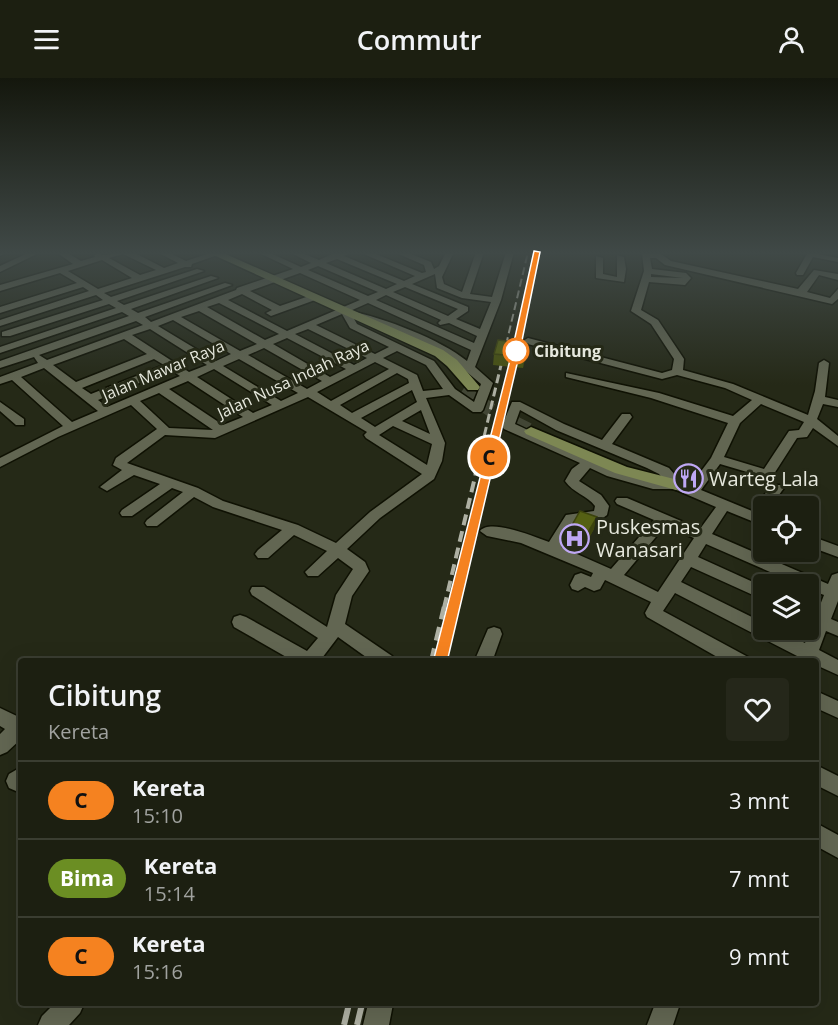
<!DOCTYPE html>
<html lang="id">
<style>
body{margin:0;font-family:"Open Sans",sans-serif;background:#25271a;color:#f1f3f6;height:100vh;display:flex;flex-direction:column;font-size:22px;white-space:nowrap}
*{box-sizing:border-box;margin:0}
p{font-size:20px;color:#a0a29f}
.icon{flex:none;width:33px;height:33px;fill:none;stroke:currentColor;stroke-width:2;stroke-linecap:round;stroke-linejoin:round}
.map{position:relative;flex:1;overflow:hidden}
.sheet{position:absolute;left:18px;top:580px;width:801px;height:348px;display:flex;flex-direction:column;background:#1c1f11;border-radius:6px;box-shadow:0 6px 24px #0002,0 0 0 2px #3a3d31}
.sheet>*{flex:none}
.badge{padding:0 12px;border-radius:20px;font-size:21px;line-height:39px}
.tools{position:absolute;left:753px;top:418px;display:grid;gap:12px}
.tools a{display:grid;place-items:center;width:66px;height:66px;border-radius:6px;background:#1c1f11;box-shadow:0 6px 24px #0002,0 0 0 2px #3a3d31;font-size:30px}
.map>.badge{position:absolute;translate:-50% -50%;box-shadow:0 0 0 3px #fff}
.round{display:grid;place-items:center;flex:none;width:63px;height:63px;border-radius:6px;background:#25271a}
.summary{display:flex;align-items:center;justify-content:space-between;height:102px;padding:0 30px}
h1{font-size:28px;font-weight:600;line-height:45px}
ul{padding:0;list-style:none}
li{display:flex;align-items:center;gap:18px;height:78px;padding:0 30px;border-top:2px solid #3a3d31}
li div{flex:1}
li b{display:block;font-size:22px}
li em{font-style:normal}
li .badge{min-width:66px;font-weight:700;text-align:center}
header{display:flex;justify-content:space-between;align-items:center;height:78px;padding:0 30px;background:#1c1f11;font-size:27px;font-weight:600}
.map>svg:first-child{display:block}
.lines{fill:none;stroke-linecap:round;stroke-linejoin:round}
.major-tunnel{stroke:#424635;stroke-width:14;stroke-dasharray:14 7;stroke-linecap:butt}
.minor-casing{stroke:#0f1103;stroke-width:3}
.major-casing{stroke:#0f1103;stroke-width:3}
.minor{fill:#626652;fill-rule:evenodd}
.major{fill:#7d8753;fill-rule:evenodd}
.rail-far4{stroke:#aeb0a3;stroke-width:2;stroke-dasharray:8 4;stroke-linecap:butt}
.rail-far3{stroke:#aeb0a3;stroke-width:3;stroke-dasharray:9 4.5;stroke-linecap:butt}
.rail-far2{stroke:#aeb0a3;stroke-width:4;stroke-dasharray:11 6;stroke-linecap:butt}
.rail-far1{stroke:#aeb0a3;stroke-width:4.5;stroke-dasharray:14 8;stroke-linecap:butt}
.rail{stroke:#aeb0a3;stroke-width:6;stroke-dasharray:19 9;stroke-linecap:butt}
.wall{fill:#495311}
.shaded-wall{fill:#3c430e}
.building{fill:#556014;stroke:#3c430e;stroke-width:1.5}
.line{fill:#f58220;stroke:#fff;stroke-width:1.5}
.stop-dot{fill:#fff;stroke:#f58220;stroke-width:3}
.labels{text-anchor:middle;dominant-baseline:central;stroke-width:6;stroke-linejoin:round;paint-order:stroke}
.far-stop-label{font-size:16px;font-weight:bold;fill:#e6e8dd;stroke:#252917;text-anchor:start}
.far-street-label{font-size:16px;fill:#e6e8dd;stroke:#252917}
.poi-label{font-size:20px;fill:#e6e8dd;stroke:#252917;text-anchor:start}
</style>
<header><svg class="icon" aria-label="menu" viewBox="0 0 24 24"><path d="M4 6h16M4 12h16M4 18h16"/></svg>Commutr<svg class="icon" aria-label="person" viewBox="0 0 24 24"><circle cx="12" cy="8" r="4"/><path d="M4 21q1-7 8-7t8 7"/></svg></header>
<div class="map">
<svg width="838" height="947" viewBox="0 0 838 947">
<rect width="100%" height="100%" fill="#252917"/>
<g class="lines">
<path class="major-tunnel" d="M462,313L499,337L531,353"/>
<defs>
<path id="minor" d="M0,174H7L0,178Z
M30,174H41L0,194V188Z
M56,174H66L81,183L95,179L94,177L98,175L103,177L133,174L164,190L178,185L157,174H168L186,183L213,174H226L192,186L191,189H185L104,215L111,219L197,191L204,193L117,223L124,227L211,198L218,200L131,231L138,235L225,205L232,207L145,239L151,244L236,212L237,210L293,191L257,174H268L301,189L311,185L289,174H300L319,182L334,175L352,174L344,178L404,203L415,198L359,174H371L422,195L426,194L424,187L394,174H406L431,184L434,191L439,188L446,174H454L442,199L444,206L462,214L476,174H484L470,216L492,219L506,174H514L501,222L475,289L493,305L483,332L481,334H473L449,317L426,320L445,365L442,383L434,401L380,440L347,471L365,484L369,493L352,518L345,546L392,578L395,584H373L338,559L319,584H295L234,549L232,544L234,539L240,537L246,539L307,573L318,560L252,517L250,513L252,509H264L327,549L336,517L353,491L338,480L318,498H308L305,494L327,473L294,457L268,480H258L255,476L258,472L282,452L213,429L194,419L157,448H147L145,445L147,442L183,414L172,410L132,438H122L120,435L122,432L160,406L134,397L107,413L100,409L122,392L113,387L116,380L157,351L131,327L58,359L0,389V380L63,348L12,302L0,306V299L38,285L34,279L0,290V283L129,238L122,234L0,275V269L116,230L109,226L10,258H2V254L103,222L96,217L0,248V242L89,213L83,209L0,235V229L77,205L60,195L0,213V207L73,186ZM123,176L156,192L140,197L109,180ZM337,181L397,206L386,211L326,185ZM102,182L132,200L98,211L68,193ZM318,188L378,214L368,218L308,192ZM300,195L360,222L287,253L228,222L242,216L272,232L266,235L271,238L315,222V218L312,217L280,228L250,213ZM435,196L437,210L462,220L491,224L480,251L456,241L468,233V229L412,206ZM405,209L458,231L448,238L393,214ZM386,217L441,242L438,245L440,247L449,245L477,258L474,265L376,222ZM219,225L279,256L265,262L207,229ZM368,225L471,272L467,283C440,261 384,240 350,233ZM199,233L257,266L240,273L181,239ZM342,236L350,250L389,269L375,276L316,247ZM353,239L368,242L447,277L481,306L474,324L455,311L434,283L357,246ZM173,242L231,276L216,283L158,248ZM136,243L143,247L47,282L39,277ZM150,251L207,287L189,294L132,257ZM308,251L367,280L354,287L295,256ZM287,260L346,291L330,299L273,266ZM124,261L147,276L76,304L53,287ZM264,270L322,303L307,311L248,277ZM397,273L426,287L443,311L423,313L417,297L383,280ZM154,281L164,287L91,316L82,310ZM239,281L298,315L281,323L223,288ZM375,284L389,291L331,323L317,314ZM44,290L98,333L72,344L21,299ZM214,291L272,327L253,335L197,299ZM171,292L180,298L107,329L98,322ZM397,295L408,301L409,305L352,335L340,327ZM188,303L243,339L223,347L169,311ZM412,312L417,324L375,349L361,340ZM159,315L213,352L169,350L140,323ZM308,319L367,354L364,357L366,360L422,396L370,434L336,465L298,447L223,423L198,410L127,385L165,357L215,360ZM421,332L430,356L402,343ZM393,348L432,366L427,387L379,357Z
M808,174L838,180V184L813,179L803,197H797L796,195Z
M642,175L661,176L671,183L798,211L814,192L838,196V202L819,197L807,214L830,220L838,211V221L832,226L665,187L656,180H650L652,191L686,195L691,200L685,207L649,204L641,232L658,242L684,281L683,292L733,306L808,337L815,313L819,285L824,282L829,285L825,319L838,322V329L823,326L817,341L838,358V368L813,350L807,359L797,360L772,399L767,400L720,386L701,412L752,433L772,407H782L784,410L770,429H764V448L727,433L712,456L828,506L832,497L838,495V523L831,541L838,544V558L826,553L819,572L838,582V597L816,587V584H797L799,579L675,515L663,533L748,579L751,584H726L647,539L645,535L651,524L605,502L600,511L594,513L585,509L578,513L572,511L570,507L575,497L581,495L591,499L593,495L521,465L487,458L480,453C490,440 535,459 549,464L566,437L594,433L595,428C587,417 573,415 565,403L572,391L580,385L504,351L502,348L512,324H520L564,346L602,362L622,336H630L632,339L612,366L669,390L681,404L690,408L711,380L728,345L651,320L566,299V295L659,315L733,338L752,322L725,310L677,297L662,301L524,265L523,263L528,260L662,295L672,292L674,281L651,246L631,233L644,193ZM651,196L683,200L651,199ZM761,326L804,344L799,352L789,353L764,391L724,379L740,345ZM520,332L556,352L647,390L659,396L665,403C623,403 554,364 515,346ZM590,390L607,398L653,411H674L716,429L700,451L627,420H617L615,423L617,426L654,442L611,491L561,469L576,443L600,442L607,437L609,428L601,417L579,403ZM665,448L694,460L658,514L624,497ZM706,466L800,507H808V511L824,517L817,535L808,532V545L812,547L805,565L778,552H764V545L681,504L691,489L764,522V509L698,479Z
M617,177L624,179L626,191L624,204L596,200V178L603,180V196L617,199Z
M0,324L24,341V347H16L0,333Z
M808,457L838,468V479L808,468Z
M494,549L500,551L502,556L492,584H474L488,551Z
M816,613L838,623V640L816,630Z
M0,630L21,640V661L7,674L0,677V656L5,651L0,648Z
M816,687L838,698V718L816,707Z
M21,689V711L16,713L9,710L6,703L9,696Z
M816,745L838,757V780L816,768Z
M54,926H84L80,935L69,947H38L42,938Z
M368,926H393L389,947H363Z
M655,926H680L673,947H647Z"/>
<path id="major" d="M207,174H221L443,272L457,282L480,309L478,312H468L447,288L435,278Z
M531,349L627,389L682,403L684,407L676,412L615,395L526,356L524,353Z"/>
</defs>
<use href="#minor" class="minor-casing"/>
<use href="#major" class="major-casing"/>
<use href="#minor" class="minor"/>
<use href="#major" class="major"/>
<path class="rail-far4" d="M506,267L528,174
M517,267L532,195"/>
<path class="rail-far3" d="M478,384L506,266
M489,384L517,266"/>
<path class="rail-far2" d="M444,530L479,382
M452,530L489,382"/>
<path class="rail-far1" d="M450,540L453,529
M431,584L444,529"/>
<path class="rail" d="M344,947L349,926
M357,947L362,926"/>
</g>
<path class="wall" d="M528,266L523,290L493,287L494,276Z
M594,451L580,475L564,468L567,456Z"/>
<path class="shaded-wall" d="M528,266L526,277L523,290L524,279Z
M597,439L594,451L580,475L583,463Z"/>
<path class="building" d="M498,262L528,266L524,279L494,276Z
M580,433L597,439L583,463L567,456Z"/>
<linearGradient id="sky" x2="0" y2="1"><stop stop-color="#14170d"/><stop offset="0.57" stop-color="#404947"/><stop offset="1" stop-color="#404947" stop-opacity="0"/></linearGradient>
<rect width="838" height="307" fill="url(#sky)"/>
<path class="line" d="M534,173L540,174L518,282L447,584L445,587H435L433,584L510,282Z"/>
<defs>
<symbol id="restaurant-ring" viewBox="-11 -11 22 22"><circle r="9.5" fill="#252917" stroke="#bfa8f4" stroke-width="1.5"/><path d="M-5-6h1v4h1v-4h1v4h1v-4h1v5L-1.5 .5V6h-2V.5L-5-1ZM5-6V6H3V1.5H1.5Q1.5-4 5-6Z" fill="#bfa8f4"/></symbol>
<symbol id="hospital-ring" viewBox="-11 -11 22 22"><circle r="9.5" fill="#252917" stroke="#bfa8f4" stroke-width="1.5"/><path d="M-5-5h3v3.5h4V-5h3V5h-3V1.5h-4V5h-3Z" fill="#bfa8f4"/></symbol>
</defs>
<g fill-rule="evenodd">
<use href="#restaurant-ring" x="672" y="384" width="33" height="33"/>
<use href="#hospital-ring" x="558" y="444" width="33" height="33"/>
</g>
<circle class="stop-dot" cx="516" cy="273" r="12"/>
<g class="labels">
<g class="far-stop-label">
<text x="534" y="273">Cibitung</text>
</g>
<g class="far-street-label">
<text transform="translate(163 292) rotate(-23)">Jalan Mawar Raya</text>
<text transform="translate(293 301) rotate(-25)">Jalan Nusa Indah Raya</text>
</g>
<g class="poi-label">
<text x="709" y="400">Warteg Lala</text>
<text x="596" y="448">Puskesmas<tspan x="596" dy="23">Wanasari</tspan></text>
</g>
</g>
</svg>
<div class="tools">
<a><svg class="icon" aria-label="locate" viewBox="0 0 24 24"><circle cx="12" cy="12" r="6"/><path d="M12 2v4M12 18v4M2 12h4M18 12h4"/></svg></a>
<a><svg class="icon" aria-label="layers" viewBox="0 0 24 24"><path d="M12 4l9 5-9 5-9-5zM3 14l9 5 9-5"/></svg></a>
</div>
<b class="badge" style="left:489px;top:379px;background:#f58220;color:#111">C</b>
<section class="sheet">
<div class="summary"><div><h1>Cibitung</h1><p>Kereta</p></div><a class="round"><svg class="icon" aria-label="heart" viewBox="0 0 24 24"><path d="M12 20l-8-8c-3-5 5-10 8-4 3-6 11-1 8 4z"/></svg></a></div>
<ul>
<li><span class="badge" style="background:#f58220;color:#111">C</span><div><b>Kereta</b><p>15:10</p></div><em>3 mnt</em></li>
<li><span class="badge" style="background:#6b8e23;color:#fff">Bima</span><div><b>Kereta</b><p>15:14</p></div><em>7 mnt</em></li>
<li><span class="badge" style="background:#f58220;color:#111">C</span><div><b>Kereta</b><p>15:16</p></div><em>9 mnt</em></li>
</ul>
</section>
</div>
